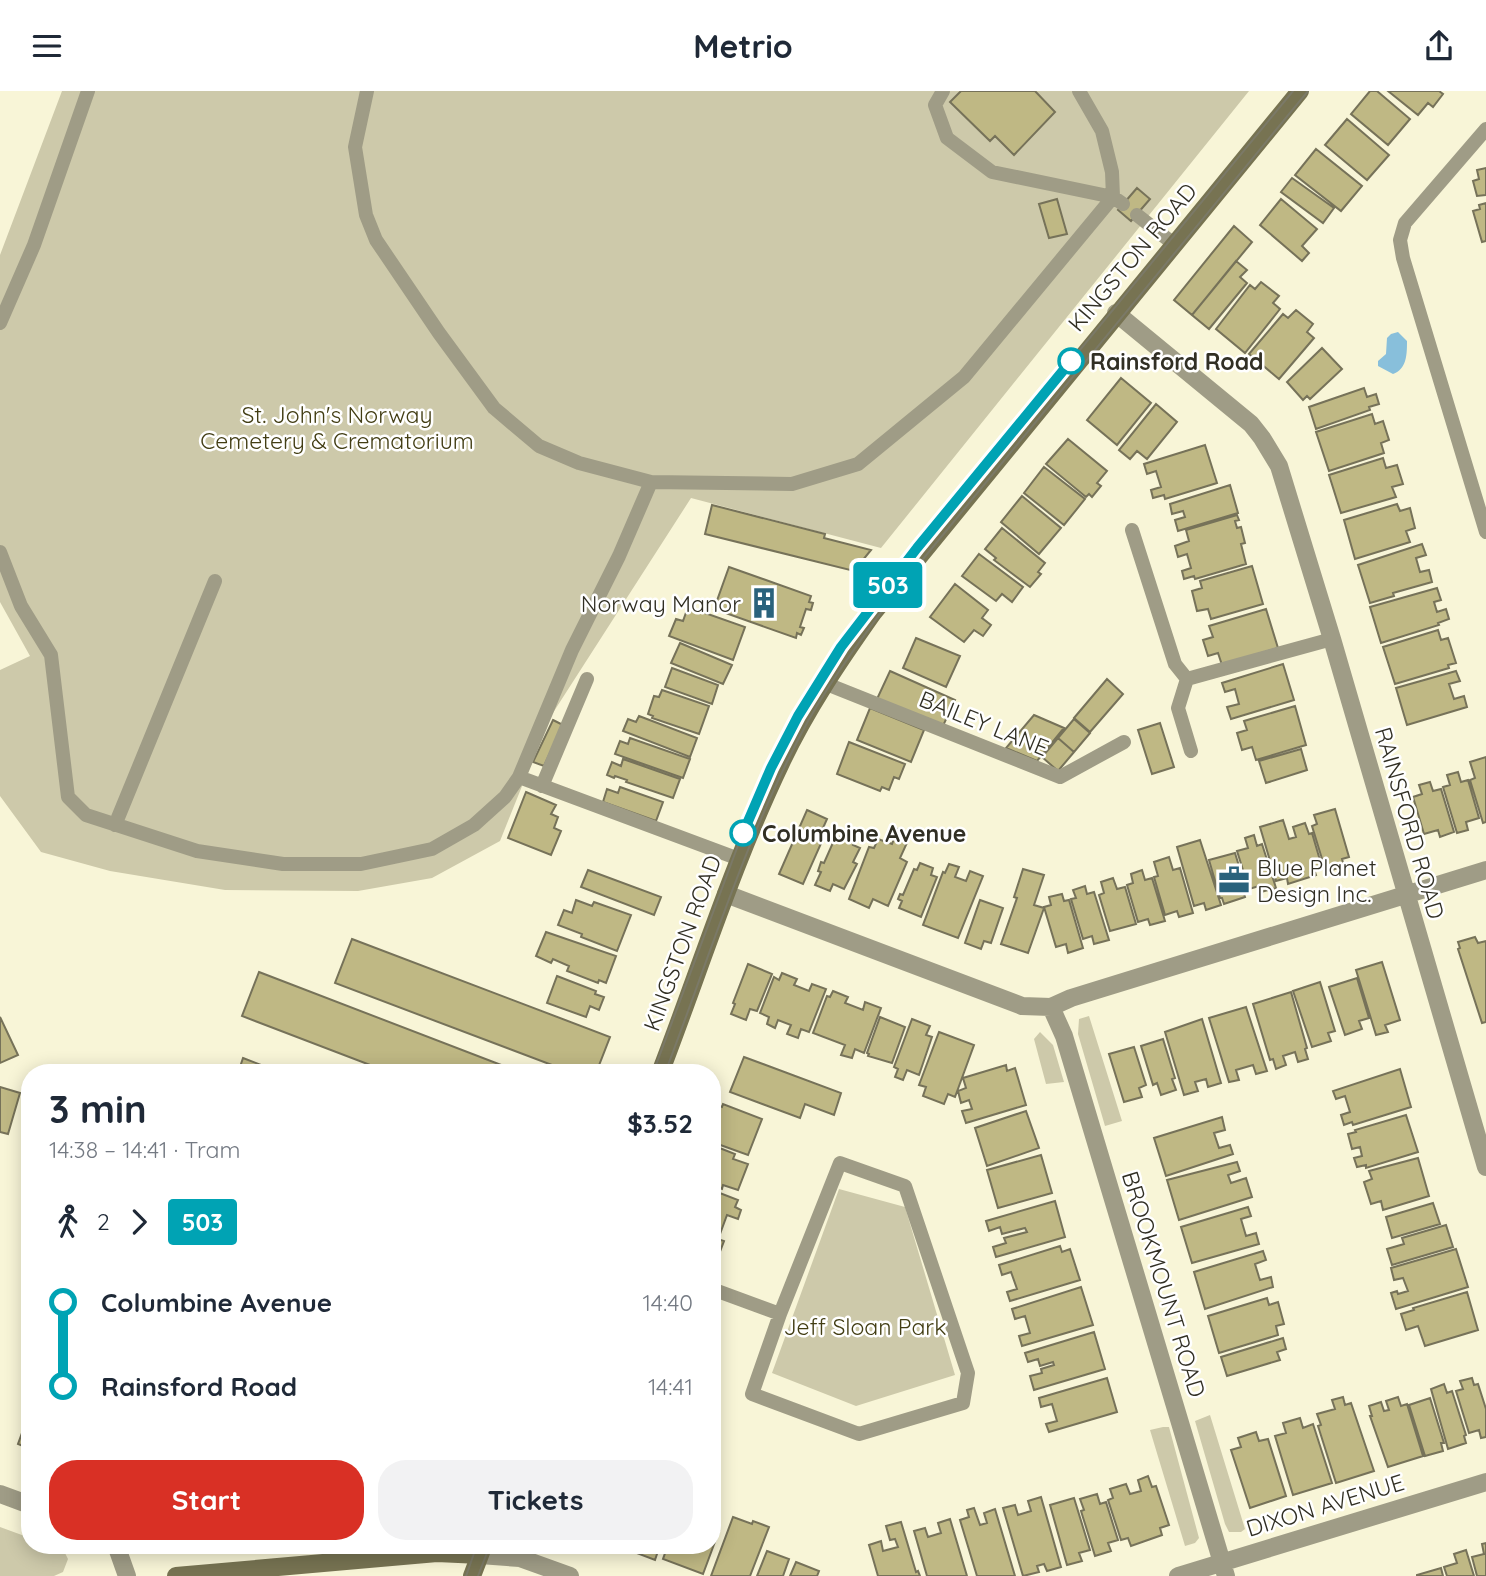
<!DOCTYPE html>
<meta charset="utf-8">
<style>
body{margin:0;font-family:Quicksand,sans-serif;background:#f2f2f3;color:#1f2937;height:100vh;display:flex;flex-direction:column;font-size:26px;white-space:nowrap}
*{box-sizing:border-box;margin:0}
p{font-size:23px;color:#747a83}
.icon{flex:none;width:38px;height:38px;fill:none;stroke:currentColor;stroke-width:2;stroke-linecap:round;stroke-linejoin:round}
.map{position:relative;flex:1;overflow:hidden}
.side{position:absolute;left:21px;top:973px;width:700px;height:490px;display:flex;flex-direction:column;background:#fff;border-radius:28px;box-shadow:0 4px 18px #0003}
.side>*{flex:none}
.badge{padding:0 14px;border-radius:5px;font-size:24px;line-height:46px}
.map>.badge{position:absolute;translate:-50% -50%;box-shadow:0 0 0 4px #fff}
.legs{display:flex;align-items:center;gap:10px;height:77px;padding:0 28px;font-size:23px}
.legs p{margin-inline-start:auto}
.head{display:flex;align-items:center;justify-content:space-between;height:119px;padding:0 28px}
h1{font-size:38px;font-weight:700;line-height:52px}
.primary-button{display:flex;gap:14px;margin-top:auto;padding:14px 28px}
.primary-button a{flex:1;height:80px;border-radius:28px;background:#d93025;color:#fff;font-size:28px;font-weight:700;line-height:80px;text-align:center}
.primary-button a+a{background:#f2f2f3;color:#1f2937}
ul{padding:0 28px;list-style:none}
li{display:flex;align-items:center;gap:24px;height:84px;font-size:26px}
li i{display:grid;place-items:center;width:10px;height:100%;margin:0 9px;background:currentColor}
li i::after{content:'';width:18px;height:18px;margin:-9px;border:5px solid;border-radius:50%;background:#fff}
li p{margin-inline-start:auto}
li:first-child i{background:linear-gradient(#0000 50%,currentColor 0)}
li:last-child i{background:linear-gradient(currentColor 50%,#0000 0)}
header{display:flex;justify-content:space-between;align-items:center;height:91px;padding:0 28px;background:#fff;font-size:32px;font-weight:700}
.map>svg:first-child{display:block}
.green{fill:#cdc9aa}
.water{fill:#88bfdb}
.building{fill:#bfb884;stroke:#767259;stroke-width:2}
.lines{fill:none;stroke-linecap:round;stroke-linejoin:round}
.lane{stroke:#9f9c86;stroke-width:14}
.street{stroke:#9f9c86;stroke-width:18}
.secondary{stroke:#777352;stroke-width:18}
.tram{stroke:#7b7967;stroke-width:2}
.line-1-casing{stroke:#fff;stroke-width:16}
.line-1{stroke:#00a3b4;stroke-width:10}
.stop-1-dot{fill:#fff;stroke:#00a3b4;stroke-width:3.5}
.labels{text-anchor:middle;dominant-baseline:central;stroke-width:5;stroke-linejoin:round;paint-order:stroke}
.street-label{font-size:23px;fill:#312f24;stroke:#fff}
.stop-label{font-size:23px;font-weight:bold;fill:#312f24;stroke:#fff;text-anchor:start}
.park-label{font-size:23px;fill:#423d13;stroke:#fff}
.poi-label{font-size:23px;fill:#312f24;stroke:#fff;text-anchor:end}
</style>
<header><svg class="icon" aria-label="menu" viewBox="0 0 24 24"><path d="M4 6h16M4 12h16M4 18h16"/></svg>Metrio<svg class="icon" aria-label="share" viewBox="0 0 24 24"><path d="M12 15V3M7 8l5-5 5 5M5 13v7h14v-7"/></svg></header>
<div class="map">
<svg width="1486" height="1485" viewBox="0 0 1486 1485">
<rect width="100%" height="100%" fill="#f8f5d7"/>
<path class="green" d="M62,0H1249L881,457L691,407L549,628L500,750L432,787L358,800L225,799L110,780L41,761L0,705V579L30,565L0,511V164Z
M1089,925L1122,1030L1105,1035L1078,943L1079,928Z
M1040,941L1053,954L1064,991L1046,993L1034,948Z
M839,1098L905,1116L955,1284L856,1315L772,1282Z
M1210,1324L1245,1438L1241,1441H1229L1225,1433L1195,1330Z
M1163,1336H1169L1199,1447L1195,1452L1185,1455L1150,1339Z
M0,1436L30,1447V1454H48L64,1460L68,1468L63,1481L54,1485H0Z"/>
<path class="water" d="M1398,241L1407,250C1407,263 1407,278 1393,283L1378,275V270L1386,263L1387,247L1391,243Z"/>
<path class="building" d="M961,0H1035L1055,21L1014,64L995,45L990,50L950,11Z
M1370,0H1377L1410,28L1388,54L1351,23Z
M1388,0H1439L1443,3L1433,16L1428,12L1418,24Z
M1347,28L1389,64L1367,89L1325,54Z
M1316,58L1362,95L1341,120L1295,84Z
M1486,77V104L1477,105L1473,90L1479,88L1477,79Z
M1292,87L1334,117L1323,132L1281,101Z
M1137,97L1150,108L1131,130L1118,119Z
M1057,108L1067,143L1049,147L1039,113Z
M1281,108L1317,138L1302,155L1309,162L1302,170L1260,134Z
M1486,112V150L1482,151L1473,120L1480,118L1479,114Z
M1234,135L1252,151L1192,224L1174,209Z
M1236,170L1247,179L1240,186L1247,192L1209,238L1192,224Z
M1261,191L1279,205L1273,212L1280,218L1245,262L1216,238L1250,194L1255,198Z
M1296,219L1313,233L1307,241L1314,247L1279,288L1249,263L1283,223L1288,227Z
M1322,257L1342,278L1310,308L1307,305L1303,309L1287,291Z
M1121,287L1151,312L1117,354L1087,329Z
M1364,297L1367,306L1376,303L1379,313L1369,316L1370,319L1316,338L1309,316Z
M1156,313L1177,331L1147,368L1137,360L1130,368L1119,359Z
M1372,323L1375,333L1383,330L1389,349L1381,352L1384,362L1329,380L1316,341Z
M1068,348L1107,380L1097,392L1101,395L1092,406L1089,403L1086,406L1046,373Z
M1205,354L1217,392L1165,408L1164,404L1153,407L1151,399L1161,396L1156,380L1147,383L1144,373Z
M1383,367L1386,377L1397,374L1403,393L1392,396L1396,406L1341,422L1329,384Z
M1044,376L1085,408L1064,434L1024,402Z
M1230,394L1238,422L1178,440L1175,429L1185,426L1183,420L1172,423L1170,413Z
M1022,405L1061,437L1039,463L1001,431Z
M1397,413L1400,420L1410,417L1415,437L1406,440L1410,451L1355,468L1344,429Z
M712,414L825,443L824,447L871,459L854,480L705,443Z
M1237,424L1239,429L1235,430L1237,437L1241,436L1245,452L1241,453L1246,473L1195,488L1194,485L1184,488L1182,480L1191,477L1187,463L1178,466L1175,455L1189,450L1186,439Z
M1002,437L1045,472L1038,481L1041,483L1030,496L994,469L996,467L985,458Z
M1422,453L1426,464L1416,467L1420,481L1429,479L1432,491L1393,502L1394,505L1370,512L1358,474Z
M979,463L1023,496L1012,511L1002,503L996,510L962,485Z
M1252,475L1263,513L1211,528L1208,518L1197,520L1192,500L1202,497L1200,490Z
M729,476L811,505L809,511L813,512L811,519L806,518L800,536L804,537L801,544L797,542L796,547L714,518Z
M955,493L988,519L982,527L991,534L983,545L974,539L964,551L930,526Z
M1437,497L1441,509L1434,511L1437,521L1446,518L1449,528L1438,532L1439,534L1381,552L1370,516Z
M688,516L745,536L733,569L669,545L676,528L683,530Z
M1266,518L1278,557L1222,574L1218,562L1208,565L1203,549L1213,546L1209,535Z
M1438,539L1441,549L1448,547L1456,572L1448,574L1449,577L1395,593L1383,556Z
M916,547L960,565L946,596L903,577Z
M680,552L732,574L723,593L671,572Z
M1283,573L1294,609L1231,628L1227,616L1239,613L1235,598L1225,601L1222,592Z
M672,577L718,594L712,613L665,596Z
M890,580L955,609L942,637L877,608Z
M1456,580L1460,590L1449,593L1454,608L1464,605L1467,616L1407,634L1396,597Z
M1107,588L1123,603L1090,641L1074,627Z
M662,599L709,615L699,643L652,627L653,625L648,623L654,605L659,606Z
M1295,615L1306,654L1256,669L1252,656L1242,659L1237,642L1247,639L1244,630Z
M870,617L924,639L911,671L857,649Z
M1034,624L1064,637L1037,670L1006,657Z
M639,625L697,647L690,666L623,640L628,628L636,631Z
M1074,628L1090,642L1074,661L1058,647Z
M553,629L563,634L544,675L533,671Z
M1160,632L1174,676L1152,683L1138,639Z
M630,647L690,668L683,687L615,663L620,650L628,653Z
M1058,647L1074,661L1058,680L1042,666Z
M849,651L905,673L899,688L894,686L889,699L882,696L880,700L837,683Z
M1301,658L1307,679L1266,692L1259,670Z
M1486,666V731L1483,732L1470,689L1475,687L1470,671Z
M623,668L680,688L673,707L626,691L627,689L615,685L614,687L607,684L612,671L621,675Z
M1458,681L1461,691L1468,689L1479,727L1466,731L1468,739L1457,742L1443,696L1450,694L1447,684Z
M1430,691L1433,700L1441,698L1454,741L1440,746L1438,739L1424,743L1413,706L1422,703L1419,694Z
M620,696L663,711L656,730L603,711L607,698L618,702Z
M526,701L556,714L551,723L558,726L554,737L561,740L551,764L508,747Z
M1335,718L1349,766L1342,768L1344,775L1326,781L1312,735L1317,733L1314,724Z
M807,719L827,728L819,746L823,748L803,793L779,783Z
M1283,729L1289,748L1296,746L1293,736L1305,732L1309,743L1312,742L1322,776L1314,778L1316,784L1288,793L1287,787L1276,790L1260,736Z
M898,738L911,743L900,767L907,771L888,815L873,808L869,817L849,808L869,756L874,757L878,748L892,753Z
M843,740L856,746L853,754L860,757L853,771L857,773L844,798L833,793L830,800L815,794L821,781L818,780L821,771L824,772L835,747L839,749Z
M1254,744L1257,755L1262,753L1276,797L1261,801L1259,795L1249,798L1237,760L1248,757L1245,747Z
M1200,749L1221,814L1206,819L1204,812L1194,815L1177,756Z
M1235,762L1246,798L1243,799L1245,806L1224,813L1222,807H1220L1209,769Z
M1169,766L1173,779L1180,777L1193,822L1179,826L1177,820L1165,824L1154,786L1158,785L1154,771Z
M920,772L933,777L931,784L937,786L921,826L899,817L902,810L898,808L900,803L903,804L914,778L917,779Z
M949,773L959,776L955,786L966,790L970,780L983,785L958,847L923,834L943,781L945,782Z
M1023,778L1044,784L1034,814L1044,817L1028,862L1001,853L1017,807L1014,806Z
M588,779L661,806L654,824L581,796Z
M1142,779L1145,789L1152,787L1165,830L1150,834L1148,828L1138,831L1127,794L1133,792L1131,783Z
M1113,787L1117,798L1125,796L1136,833L1110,840L1099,804L1104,802L1101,791Z
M1085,795L1087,803L1094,801L1109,849L1094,853L1092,845L1083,848L1071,808L1076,807L1073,799Z
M1062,803L1064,810L1069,809L1083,857L1068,862L1066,853L1056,856L1044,816L1051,814L1049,806Z
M576,809L592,815L594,811L631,824L617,860L581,846L582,843L558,834L564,819L572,822Z
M980,809L1003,817L991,852L984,850L981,858L965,852Z
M546,841L616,865L606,892L599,889L598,892L567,880L569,875L553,868L551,872L536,865Z
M1475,846L1478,852L1486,850V931L1482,932L1458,858L1460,857L1458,851Z
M352,848L610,946L596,982H573L335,892Z
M1382,871L1400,929L1385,934L1388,941L1376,944L1356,879Z
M748,873L772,883L757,920L750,918L746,929L731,923L735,913L733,912Z
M259,881L522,982H391L242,925Z
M782,882L797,888L794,894L809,900L812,893L826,898L809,941L801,938L798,947L787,943L791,934L778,929L775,937L767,933L769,926L760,922L774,886L779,889Z
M557,885L596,900L595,903L604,906L599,919L590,915L586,926L547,912Z
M1357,887L1369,927L1359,930L1362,938L1345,944L1329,896Z
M1320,891L1335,940L1328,942L1331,950L1312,956L1293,900Z
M833,900L848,906L845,912L863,919L865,911L881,917L864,962L855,958L852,967L841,964L845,954L813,942L827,905L830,906Z
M1291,901L1307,957L1305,958L1308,968L1298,971L1295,961L1283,965L1286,974L1276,978L1273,968L1270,969L1253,913Z
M1246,916L1267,980L1256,983L1253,974L1236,979L1239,989L1229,991L1209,927Z
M0,926L18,964L0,972Z
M880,926L905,936L892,972L868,965L869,963L867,962Z
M912,928L930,935L926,944L932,946L919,984L907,979L903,989L895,986L898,978L894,976Z
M1202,928L1221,992L1208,996L1206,988L1195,991L1198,1000L1184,1004L1165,941Z
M939,941L974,954L955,1006L948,1003L944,1013L923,1005L926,996L919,994Z
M1163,948L1175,987L1172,988L1176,999L1161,1004L1157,992L1153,994L1141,955Z
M1134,956L1146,994L1139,997L1142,1006L1124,1011L1109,963Z
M744,966L841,1002L834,1024L805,1013L800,1027L730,1001Z
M243,967L282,982H238Z
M1006,974L1007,980L1015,977L1026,1014L966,1032L962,1020L972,1018L969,1009L961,1012L958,1000L966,997L963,987Z
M1400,978L1411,1016L1353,1034L1352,1031L1344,1034L1341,1024L1350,1021L1345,1005L1336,1008L1333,1000Z
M0,996L20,1002L8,1043L0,1041Z
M712,1012L722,1016L723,1013L762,1028L748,1064L712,1051Z
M1026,1020L1039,1057L987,1075L975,1037Z
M1406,1024L1418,1061L1366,1077V1074L1357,1076L1354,1067L1362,1065L1360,1056L1352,1058L1348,1043L1356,1041L1355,1039Z
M1222,1026L1225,1039L1214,1042L1219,1057L1230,1054L1233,1063L1166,1085L1154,1047Z
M712,1054L735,1063L733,1068L748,1073L738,1099L723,1094L722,1098L712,1094Z
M1041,1064L1052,1102L998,1117L987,1079Z
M1418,1067L1429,1105L1383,1119L1381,1110L1371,1113L1364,1091L1372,1088L1369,1080Z
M1237,1071L1240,1080L1228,1084L1231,1092L1246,1087L1252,1106L1179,1129L1167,1089Z
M712,1099L738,1109L735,1116L741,1119L738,1128L727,1124L720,1143L712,1140Z
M1055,1110L1065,1146L996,1166L993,1156L1006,1152L1004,1147L1027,1141L1025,1137L1002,1143L1000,1136L989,1140L986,1130Z
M1433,1112L1440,1133L1392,1147L1386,1126Z
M1248,1116L1251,1125L1241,1128L1246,1145L1256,1142L1259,1153L1192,1172L1181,1136Z
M1446,1134L1453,1156L1392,1174L1387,1158L1404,1153L1402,1147Z
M712,1146L724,1150L718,1166L712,1165Z
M1060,1155L1062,1161L1070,1158L1080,1189L1010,1210L1007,1201L1017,1198L1011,1181L1002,1184L999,1174Z
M1456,1158L1468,1196L1396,1218L1391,1202L1397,1200L1398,1203L1408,1200L1403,1187L1394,1189L1391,1177Z
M1263,1160L1266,1169L1255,1173L1259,1186L1260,1189L1271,1186L1273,1196L1205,1218L1194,1181Z
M1081,1196L1093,1234L1022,1255L1019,1245L1030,1242L1025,1225L1015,1228L1012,1218Z
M1467,1201L1478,1239L1425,1255L1418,1235L1406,1239L1401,1223L1414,1219L1413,1217Z
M1267,1207L1269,1214L1278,1211L1284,1233L1276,1235L1278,1244L1219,1262L1208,1225Z
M1094,1241L1105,1278L1034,1299L1030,1285L1042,1282L1041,1278L1054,1274L1053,1271L1040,1275L1038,1268L1028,1271L1025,1262Z
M1283,1247L1286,1258L1277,1261L1280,1269L1227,1285L1221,1266Z
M1107,1287L1117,1321L1049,1341L1046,1333L1057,1330L1052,1313L1041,1316L1039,1307Z
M1472,1287L1474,1294L1478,1293L1486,1318V1346L1481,1347L1479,1339L1469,1342L1456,1300L1463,1298L1460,1290Z
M1444,1293L1447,1302L1452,1300L1466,1344L1464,1345L1466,1352L1448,1358L1431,1298Z
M1343,1306L1345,1314L1351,1312L1374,1380L1336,1392L1318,1335L1321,1334L1317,1323L1335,1318L1332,1309Z
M1398,1306L1401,1315L1407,1313L1423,1365L1388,1376L1370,1325H1372L1369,1315L1381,1311L1384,1320L1389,1319L1386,1310Z
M1430,1307L1444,1352H1441L1443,1360L1425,1365L1409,1314Z
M30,1320V1358L18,1353Z
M1300,1327L1303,1337L1313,1333L1332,1392L1293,1404L1275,1345L1286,1342L1283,1332Z
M1256,1341L1259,1350L1268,1348L1286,1405L1250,1417L1231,1359L1241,1356L1238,1347Z
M1148,1385L1152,1396L1156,1395L1169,1434L1160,1437L1162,1444L1131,1455L1128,1447L1121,1449L1108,1409L1113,1407L1110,1398L1126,1393L1130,1403L1141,1400L1138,1389Z
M1097,1403L1100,1413L1106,1411L1118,1449L1108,1452L1111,1460L1095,1465L1081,1420L1084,1419L1080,1408Z
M1041,1406L1061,1476L1047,1480L1044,1473L1037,1475L1039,1481L1023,1485L1003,1417L1015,1414L1018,1424L1031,1420L1028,1410Z
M1074,1407L1090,1459L1079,1462L1082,1470L1067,1474L1050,1414Z
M974,1417L980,1434L987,1432L984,1422L995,1418L1015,1485H977L960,1429L969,1426L967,1419Z
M733,1426L752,1433L753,1430L769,1436L750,1485H711Z
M950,1428L967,1485H927L914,1440L925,1437L928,1446L941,1442L938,1432Z
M901,1431L916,1481L918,1480L920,1485H878L869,1454L881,1450L883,1460L898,1456L895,1448L890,1449L886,1435Z
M712,1438L719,1440L703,1483L663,1468L668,1454H712Z
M1486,1452V1485H1477L1472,1466L1484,1463L1482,1453Z
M637,1454H660L655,1469L634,1461Z
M1466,1459L1474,1485H1447L1444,1476L1457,1472L1454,1463Z
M767,1460L789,1468L783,1485H757Z
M796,1471L819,1480L817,1485H790Z
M1441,1477L1443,1485H1417V1484Z"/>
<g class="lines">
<path class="lane" d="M367,0L355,56L366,124L376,149L439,242L494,317L539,355L579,372L651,391
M1079,0L1102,40L1112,81L1113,106L1123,113
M1486,38L1405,132L1400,149L1403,167L1486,441
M1137,124L1175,154
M0,232L34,154L88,0
M1132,439L1175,573L1187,588L1178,617L1191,660
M0,461L21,515L51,564L68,706L86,724L197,760L283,773H361L432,758L474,734L505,706L519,686L572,559L619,465L651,391L792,393L858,373L964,286L1113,106L992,81L947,47L935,14L943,0
M1187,588L1332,548
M824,592L1060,686L1124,651
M519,686L739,768
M542,695L587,588
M115,734L215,490
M840,1072L905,1095L968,1282L963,1312L859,1343L752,1303L780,1223Z
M712,1198L780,1223"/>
<path class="street" d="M1116,222L1251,333L1262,347L1279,375L1332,548L1486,1076
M726,803L1022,915L1051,916L1071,907L1486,779
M1051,916L1064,945L1226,1485
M0,1403L30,1414
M116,1454L127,1485
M480,1464L520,1467L570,1485
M1178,1485L1486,1391"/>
<path class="secondary" d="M660,982C700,878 733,772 781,672C806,619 839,570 873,522L1300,0
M176,1485L437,1462L480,1464
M472,1485L483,1456"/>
<path class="tram" d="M653,982L752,717L798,625L841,556L917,457L1293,0
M665,982C710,865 747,742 807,632C834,584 867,540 900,496L1308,0
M466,1485L477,1454
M478,1485L490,1454"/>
</g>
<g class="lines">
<defs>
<path id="line-1" d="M743,742L771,677L798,625L841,556L917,457L1071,270"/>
</defs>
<use href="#line-1" class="line-1-casing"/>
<use href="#line-1" class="line-1"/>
</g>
<defs>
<symbol id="building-bare" viewBox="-9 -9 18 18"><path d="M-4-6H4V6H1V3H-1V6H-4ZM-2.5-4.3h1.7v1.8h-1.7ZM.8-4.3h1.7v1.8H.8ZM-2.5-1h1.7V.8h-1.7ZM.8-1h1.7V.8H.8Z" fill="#2a627c" stroke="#fff" stroke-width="2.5" paint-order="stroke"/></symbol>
<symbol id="office-bare" viewBox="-9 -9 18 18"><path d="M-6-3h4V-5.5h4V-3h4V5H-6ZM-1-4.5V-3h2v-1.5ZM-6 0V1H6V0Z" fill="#2a627c" stroke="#fff" stroke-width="2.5" paint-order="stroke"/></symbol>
</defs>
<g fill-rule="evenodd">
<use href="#building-bare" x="742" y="490" width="44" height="44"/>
<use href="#office-bare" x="1212" y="767" width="44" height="44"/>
</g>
<g class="stop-1-dot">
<circle cx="1071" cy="270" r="12"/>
<circle cx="743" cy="742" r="12"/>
</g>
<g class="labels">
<g class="street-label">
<text transform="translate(1132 166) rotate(-50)">KINGSTON ROAD</text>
<text transform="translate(984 632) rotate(22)">BAILEY LANE</text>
<text transform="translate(1410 732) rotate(74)">RAINSFORD ROAD</text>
<text transform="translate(682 852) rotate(-70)">KINGSTON ROAD</text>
<text transform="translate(1164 1193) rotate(73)">BROOKMOUNT ROAD</text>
<text transform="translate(1325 1414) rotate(-17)">DIXON AVENUE</text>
</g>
<g class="stop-label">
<text x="1090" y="270">Rainsford Road</text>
<text x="762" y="742">Columbine Avenue</text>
</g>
<g class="park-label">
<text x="337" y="323">St. John's Norway<tspan x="337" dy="26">Cemetery &amp; Crematorium</tspan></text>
<text x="865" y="1235">Jeff Sloan Park</text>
</g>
<g class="poi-label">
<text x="741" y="512">Norway Manor</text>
<text x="1257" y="776" text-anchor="start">Blue Planet<tspan x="1257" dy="26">Design Inc.</tspan></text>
</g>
</g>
</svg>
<b class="badge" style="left:888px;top:494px;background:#00a3b4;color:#fff">503</b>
<section class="side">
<div class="head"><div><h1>3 min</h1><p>14:38 – 14:41 · Tram</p></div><b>$3.52</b></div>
<div class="legs"><svg class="icon" aria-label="walk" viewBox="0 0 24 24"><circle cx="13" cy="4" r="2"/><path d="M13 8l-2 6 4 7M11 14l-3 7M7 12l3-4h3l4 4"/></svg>2<svg class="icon" aria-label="forward" viewBox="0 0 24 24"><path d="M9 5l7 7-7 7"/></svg><b class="badge" style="background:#00a3b4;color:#fff">503</b></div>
<ul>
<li><i style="color:#00a3b4"></i><b>Columbine Avenue</b><p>14:40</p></li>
<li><i style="color:#00a3b4"></i><b>Rainsford Road</b><p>14:41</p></li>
</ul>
<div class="primary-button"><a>Start</a><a>Tickets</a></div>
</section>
</div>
